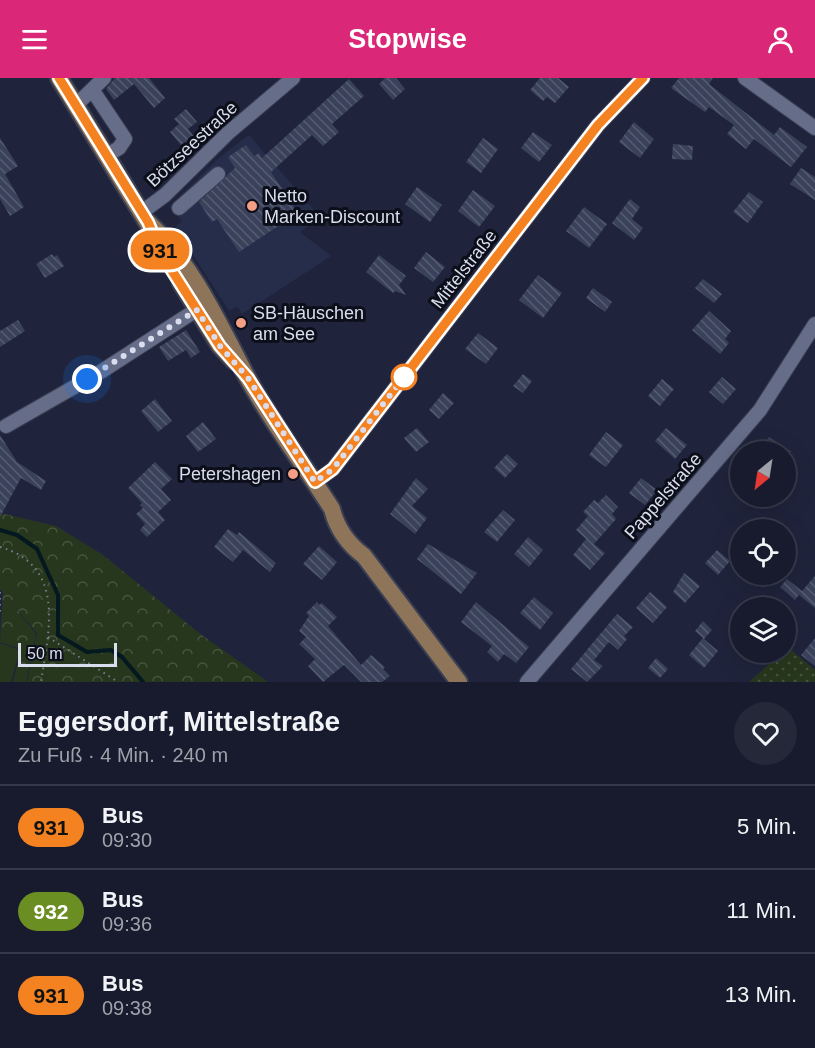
<!DOCTYPE html>
<html lang="de">
<meta charset="utf-8">
<style>
body{margin:0;font-family:Helvetica,sans-serif;background:#242839;color:#f1f3f6;height:100vh;display:flex;flex-direction:column;font-size:22px;white-space:nowrap}
*{box-sizing:border-box;margin:0}
p{font-size:20px;color:#9ea1aa}
.icon{flex:none;width:33px;height:33px;fill:none;stroke:currentColor;stroke-width:2;stroke-linecap:round;stroke-linejoin:round}
.map{position:relative;height:604px;overflow:hidden}
.drawer{display:flex;flex-direction:column;background:#171b2d;flex:1}
.drawer>*{flex:none}
.badge{padding:0 12px;border-radius:20px;font-size:21px;line-height:39px}
.needle{width:39px;rotate:210deg}
.tools{position:absolute;left:730px;top:363px;display:grid;gap:12px}
.tools a{display:grid;place-items:center;width:66px;height:66px;border-radius:50%;background:#171b2d;box-shadow:0 6px 24px #0002,0 0 0 2px #363949;font-size:30px}
.scale{position:absolute;left:18px;bottom:15px;width:99px;box-sizing:border-box;padding-left:6px;border:3px solid #d9dded;border-top:0;font-size:16px;line-height:21px;white-space:nowrap;color:#d9dded;-webkit-text-stroke:4px #0c0e19;paint-order:stroke}
.you{position:absolute;width:30px;height:30px;margin:-15px;border:4px solid #fff;border-radius:50%;background:#1a73e8;box-shadow:0 0 0 9px #1a73e833}
.map>.badge{position:absolute;translate:-50% -50%;box-shadow:0 0 0 3px #fff}
.round{display:grid;place-items:center;flex:none;width:63px;height:63px;border-radius:32px;background:#242839}
.overview{display:flex;align-items:center;justify-content:space-between;height:102px;padding:0 18px}
h1{font-size:28px;font-weight:800;line-height:45px}
ul{padding:0;list-style:none}
li{display:flex;align-items:center;gap:18px;height:84px;padding:0 18px;border-top:2px solid #363949}
li div{flex:1}
li b{display:block;font-size:22px}
li em{font-style:normal}
li .badge{min-width:66px;font-weight:700;text-align:center}
header{display:flex;justify-content:space-between;align-items:center;height:78px;padding:0 18px;background:#db2777;color:#fff;font-size:27px;font-weight:800}
.map>svg:first-child{display:block}
.built{fill:#262d4b}
.grass{fill:url(#grass-dots)}
.forest{fill:url(#forest-crowns)}
.green{fill:#27371d}
.lines{fill:none;stroke-linecap:round;stroke-linejoin:round}
.stream{stroke:#03181f;stroke-width:4}
.building{fill:url(#building-back-hatch)}
.minor-casing{stroke:#3b3f53;stroke-width:16}
.major-casing{stroke:#3b3f53;stroke-width:20}
.path{stroke:#7a7e92;stroke-width:2;stroke-dasharray:1.5 4.5;stroke-linecap:butt}
.minor{stroke:#656d89;stroke-width:14}
.major{stroke:#8e755a;stroke-width:16}
.line-casing{stroke:#fff;stroke-width:14}
.line{stroke:#f58220;stroke-width:9}
.walk{stroke:#d9dded;stroke-width:6;stroke-dasharray:0 10.8}
.poi-dot{fill:#f39f85;stroke:#0c0e19;stroke-width:2}
.stop-dot{fill:#fff;stroke:#f58220;stroke-width:3}
.labels{text-anchor:middle;dominant-baseline:central;stroke-width:6;stroke-linejoin:round;paint-order:stroke}
.street-label{font-size:18px;fill:#d9dded;stroke:#0c0e19}
.poi-label{font-size:18px;fill:#d9dded;stroke:#0c0e19;text-anchor:start}
</style>
<header><svg class="icon" aria-label="menu" viewBox="0 0 24 24"><path d="M4 6h16M4 12h16M4 18h16"/></svg>Stopwise<svg class="icon" aria-label="person" viewBox="0 0 24 24"><circle cx="12" cy="8" r="4"/><path d="M4 21q1-7 8-7t8 7"/></svg></header>
<div class="map">
<svg width="815" height="604" viewBox="0 0 815 604">
<defs>
<pattern id="grass-dots" width="8" height="8" patternUnits="userSpaceOnUse" patternTransform="scale(1.5)"><rect width="8" height="8" fill="#27371d"/><path d="M2 2h.1M6 6h.1" fill="none" stroke="#46543e" stroke-width="1.8" stroke-linecap="round"/></pattern>
<pattern id="forest-crowns" width="20" height="18" patternUnits="userSpaceOnUse" patternTransform="scale(1.5)"><rect width="20" height="18" fill="#27371d"/><path d="M2 6a3 3 0 1 1 6 0M12 15a3 3 0 1 1 6 0" fill="none" stroke="#46543e"/></pattern>
<pattern id="building-back-hatch" width="6" height="6" patternUnits="userSpaceOnUse" patternTransform="scale(1.5)"><rect width="6" height="6" fill="#3a415a"/><path d="M-1 5l2 2M0 0l6 6M5-1l2 2" fill="none" stroke="#565c72"/></pattern>
</defs>
<rect width="100%" height="100%" fill="#1f243c"/>
<path class="built" d="M249,57L320,139L300,154L331,178L242,236L237,228L229,233L175,149L182,143L169,129L220,79Z"/>
<path class="grass" d="M788,569L815,592V604H749L781,575L786,574Z"/>
<path class="forest" d="M0,435L56,448L103,477L199,555L268,604H27L37,555L0,511Z
M3,514L36,556L26,604H13L21,571L0,564Z"/>
<path class="green" d="M0,565L20,572L11,604H0Z"/>
<g class="lines">
<path class="stream" d="M0,452L17,457L37,471L58,517V557L87,574L111,572L122,579L143,604"/>
</g>
<path class="building" d="M115,0H149L165,20L154,30L134,6L114,22L106,11Z
M385,0H396L405,11L393,22L379,6Z
M540,0H558L569,9L555,25L547,19L543,23L530,12Z
M679,0H713L709,6L774,57L780,49L807,69L791,89L754,61L746,71L727,56L734,47L709,29L705,34L671,10Z
M349,1L364,18L332,46L339,54L323,68L312,57L271,94L298,135L239,174L217,141L212,144L199,124L235,90L228,79L246,67L254,78L259,75L262,80Z
M186,31L197,44L188,51L196,61L184,71L170,54L179,46L174,41Z
M634,44L654,61L640,80L619,64Z
M533,54L552,67L539,84L521,70Z
M0,60L18,88L5,96L24,129L10,138L0,121Z
M483,60L498,71L481,95L466,84Z
M673,66L693,68L692,82L672,81Z
M801,90L815,99V122L790,106Z
M417,109L442,127L430,144L405,126Z
M473,112L495,128L479,149L458,133Z
M749,114L763,124L748,145L733,134Z
M630,121L640,129L632,141L643,150L634,162L612,145Z
M584,129L607,146L589,170L566,153Z
M426,174L445,189L433,204L414,190Z
M52,176L54,179L57,177L64,188L45,200L36,186Z
M379,177L406,198L399,207L406,217L395,213L393,215L366,194Z
M538,197L562,215L543,240L519,222Z
M703,201L722,216L714,225L695,210Z
M593,210L612,224L605,234L586,220Z
M709,233L731,253L725,261L729,265L720,276L692,252Z
M18,242L25,253L0,269V253Z
M186,252L200,274L191,280L186,272L168,283L159,269Z
M478,255L498,270L486,286L465,271Z
M523,296L532,303L523,315L513,308Z
M722,299L736,311L723,326L709,314Z
M662,301L674,311L660,328L648,318Z
M443,315L454,325L439,341L429,332Z
M155,321L172,343L158,354L141,333Z
M203,344L216,361L198,374L186,358Z
M417,350L429,364L416,374L404,360Z
M666,350L687,367L675,381L655,363Z
M606,354L623,367L606,389L589,377Z
M0,357L17,384L46,403L41,412L21,400L0,439Z
M769,359L792,374H760Z
M507,376L518,386L505,400L494,390Z
M155,384L172,401L161,411L171,422L158,434L165,442L147,459L140,452L145,446L136,436L143,430L140,427L142,425L128,410Z
M416,400L428,411L412,428L427,440L415,456L390,436Z
M641,400L657,412L645,427L629,415Z
M606,417L618,429L612,436L616,441L594,466L605,475L590,492L573,477L586,461L576,452L588,438L583,434L594,422L598,425Z
M503,432L515,442L497,464L484,454Z
M228,451L237,457L239,454L276,485L270,494L243,472L233,484L214,469Z
M528,459L543,472L529,489L514,476Z
M428,466L477,495L461,516L417,481Z
M319,468L337,484L322,502L303,486Z
M717,472L730,483L718,497L705,485Z
M684,495L700,508L685,525L673,514Z
M815,498V530L799,517L795,522L780,509L787,501L802,513Z
M650,514L667,529L653,545L636,530Z
M534,519L553,535L540,552L520,535Z
M317,524L319,527L322,525L337,539L328,548L361,587L371,577L385,589L383,591L390,598L382,604H361L344,587L323,604L308,588L315,581L299,566L306,559L299,553L309,538L306,535Z
M476,524L529,569L516,585L504,576L498,584L487,574L492,568L461,544Z
M617,536L633,549L624,558L627,561L618,572L609,564L594,582L603,588L587,604L571,591Z
M703,543L712,552L704,561L718,573L704,590L689,577L703,560L695,553Z
M815,560V588L801,577Z
M656,580L668,591L660,600L648,590Z"/>
<g class="lines">
<defs>
<path id="minor" d="M745,0L815,50
M93,13L125,61L119,70L106,78
M75,28L104,0
M179,130L218,96
M142,134L165,117L228,55L293,0
M6,348L102,293L204,227
M315,404L333,391L598,47L643,0
M527,604L760,332L815,246"/>
<path id="major" d="M59,0L153,154
M148,144C191,184 220,247 247,299C272,345 304,387 332,431C337,451 348,466 364,478L459,604
M181,205L220,268L234,283"/>
</defs>
<use href="#minor" class="minor-casing"/>
<use href="#major" class="major-casing"/>
<path class="path" d="M149,168L169,199
M0,469C66,488 49,552 41,604
M0,514V535
M48,559L118,604"/>
<use href="#minor" class="minor"/>
<use href="#major" class="major"/>
</g>
<g class="lines">
<defs>
<path id="line" d="M59,0L148,144L162,177L220,268L248,300L315,404L333,391L598,47L643,0"/>
</defs>
<use href="#line" class="line-casing"/>
<use href="#line" class="line"/>
<path class="walk" d="M87,301L197,232L220,268L248,300L315,404L333,391L404,299"/>
</g>
<g class="poi-dot">
<circle cx="252" cy="128" r="6"/>
<circle cx="241" cy="245" r="6"/>
<circle cx="293" cy="396" r="6"/>
</g>
<circle class="stop-dot" cx="404" cy="299" r="12"/>
<g class="labels">
<g class="street-label">
<text transform="translate(192 66) rotate(-43)">Bötzseestraße</text>
<text transform="translate(464 191) rotate(-52)">Mittelstraße</text>
<text transform="translate(663 418) rotate(-49)">Pappelstraße</text>
</g>
<g class="poi-label">
<text x="264" y="118">Netto<tspan x="264" dy="21">Marken-Discount</tspan></text>
<text x="253" y="235">SB-Häuschen<tspan x="253" dy="21">am See</tspan></text>
<text x="281" y="396" text-anchor="end">Petershagen</text>
</g>
</g>
</svg>
<div class="tools">
<a><svg class="needle" viewBox="-14 -14 28 28"><path d="M0-13l5 13h-10z" fill="#e53935"/><path d="M0 13l5-13h-10z" fill="#9ea1aa"/></svg></a>
<a><svg class="icon" aria-label="locate" viewBox="0 0 24 24"><circle cx="12" cy="12" r="6"/><path d="M12 2v4M12 18v4M2 12h4M18 12h4"/></svg></a>
<a><svg class="icon" aria-label="layers" viewBox="0 0 24 24"><path d="M12 4l9 5-9 5-9-5zM3 14l9 5 9-5"/></svg></a>
</div>
<div class="scale">50 m</div>
<div class="you" style="left:87px;top:301px"></div>
<b class="badge" style="left:160px;top:172px;background:#f58220;color:#111">931</b>
</div>
<section class="drawer">
<div class="overview"><div><h1>Eggersdorf, Mittelstraße</h1><p>Zu Fuß · 4 Min. · 240 m</p></div><a class="round"><svg class="icon" aria-label="heart" viewBox="0 0 24 24"><path d="M12 20l-8-8c-3-5 5-10 8-4 3-6 11-1 8 4z"/></svg></a></div>
<ul>
<li><span class="badge" style="background:#f58220;color:#111">931</span><div><b>Bus</b><p>09:30</p></div><em>5 Min.</em></li>
<li><span class="badge" style="background:#6b8e23;color:#fff">932</span><div><b>Bus</b><p>09:36</p></div><em>11 Min.</em></li>
<li><span class="badge" style="background:#f58220;color:#111">931</span><div><b>Bus</b><p>09:38</p></div><em>13 Min.</em></li>
</ul>
</section>
